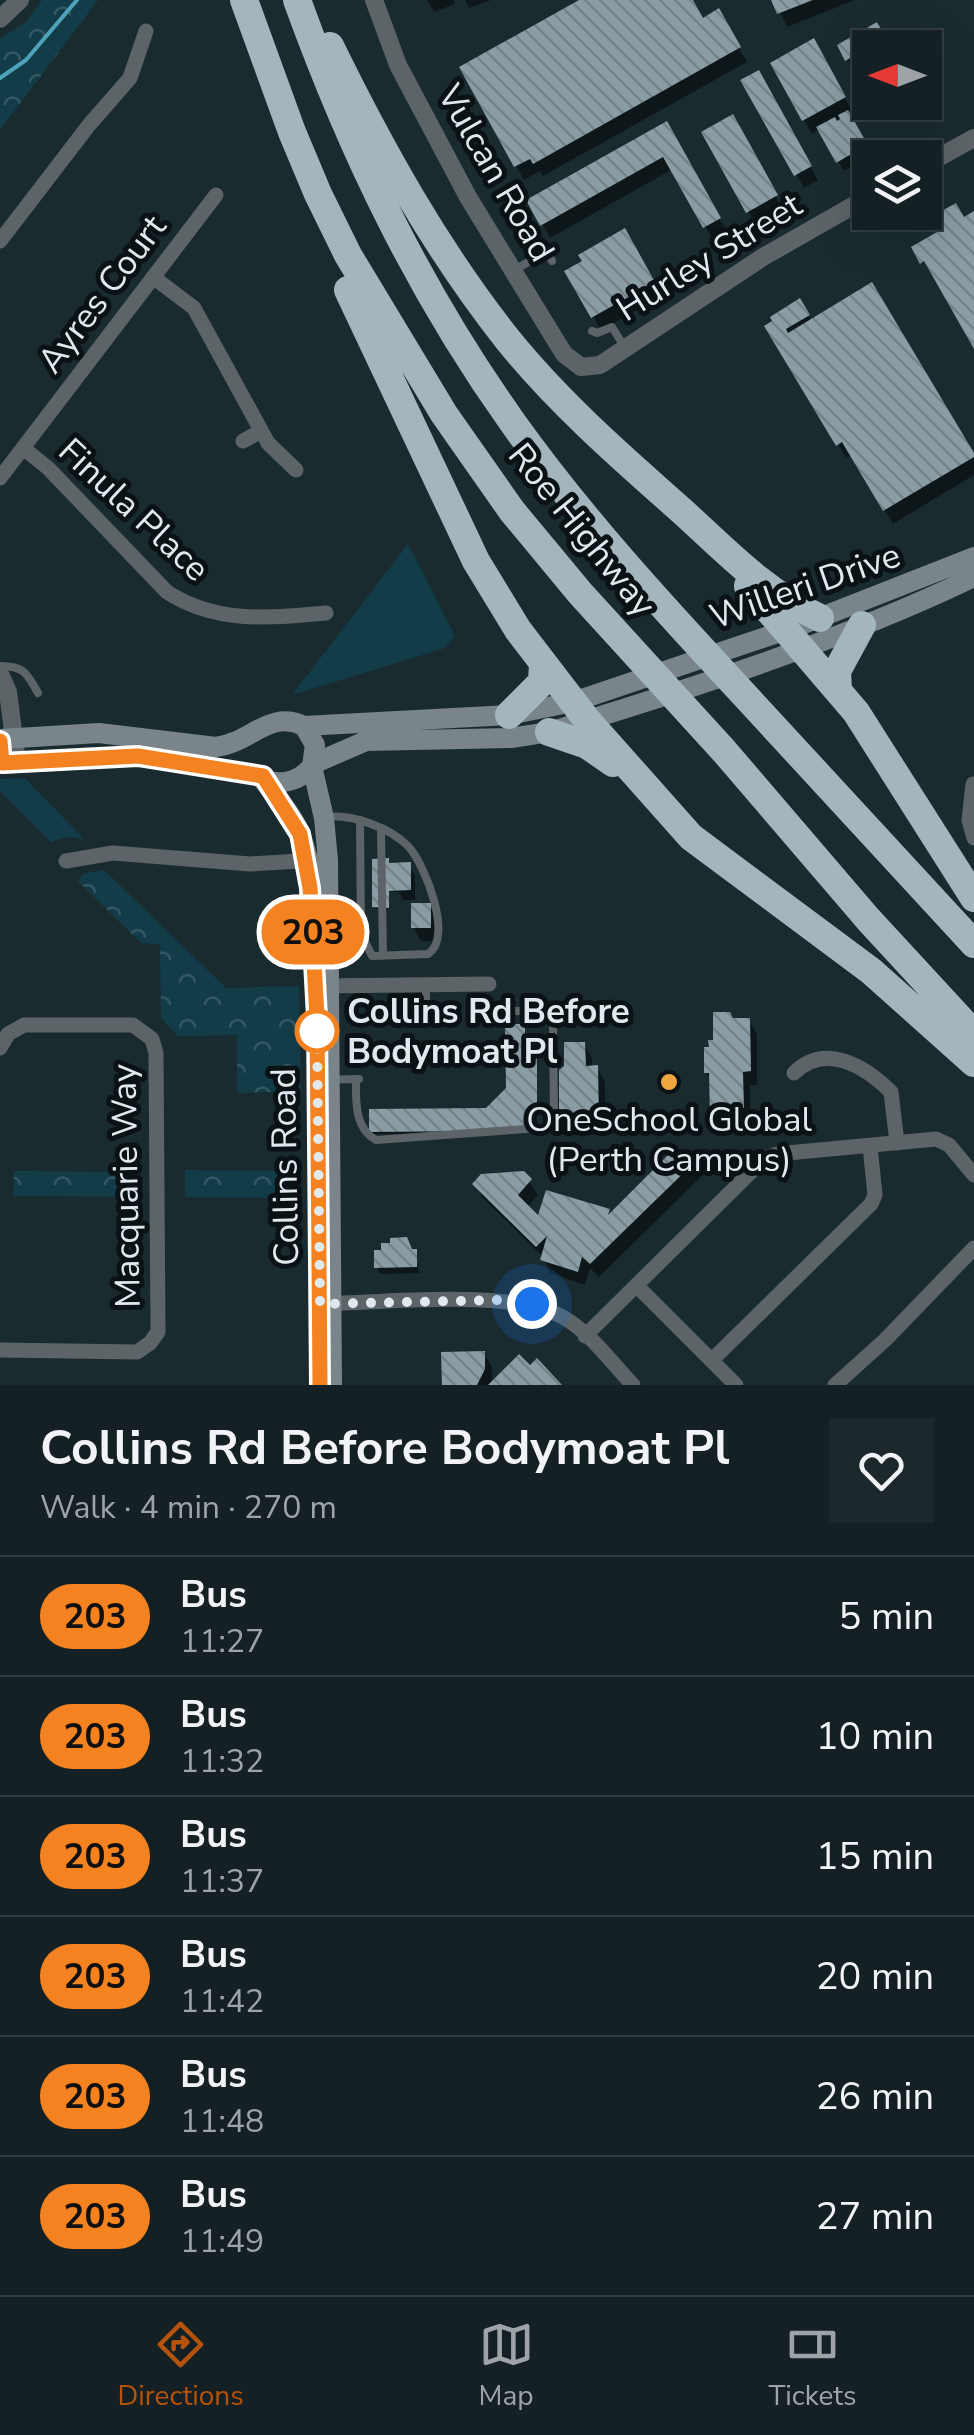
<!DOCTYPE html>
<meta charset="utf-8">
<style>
body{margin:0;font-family:"Nunito Sans",sans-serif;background:#1d282c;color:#f1f3f6;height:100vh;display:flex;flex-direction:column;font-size:38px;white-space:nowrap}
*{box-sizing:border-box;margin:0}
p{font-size:32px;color:#9da3a6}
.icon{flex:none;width:55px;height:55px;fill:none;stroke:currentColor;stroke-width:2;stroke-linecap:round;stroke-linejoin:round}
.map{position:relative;height:1385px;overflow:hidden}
.panel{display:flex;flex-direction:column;background:#142024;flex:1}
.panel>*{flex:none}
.badge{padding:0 20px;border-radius:32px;font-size:35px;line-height:65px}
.needle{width:65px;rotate:270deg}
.fabs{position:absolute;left:852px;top:30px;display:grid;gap:20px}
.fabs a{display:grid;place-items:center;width:90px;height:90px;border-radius:0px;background:#142024;box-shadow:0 10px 40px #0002,0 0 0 2px #333e41;font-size:50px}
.you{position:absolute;width:50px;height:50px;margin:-25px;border:8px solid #fff;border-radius:50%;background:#1a73e8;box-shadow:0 0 0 15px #1a73e833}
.map>.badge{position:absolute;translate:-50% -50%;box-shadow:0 0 0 5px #fff}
.round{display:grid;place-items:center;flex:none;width:105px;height:105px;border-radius:0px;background:#1d282c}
.headline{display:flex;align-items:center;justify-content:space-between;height:170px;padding:0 40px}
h1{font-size:48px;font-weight:700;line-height:75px}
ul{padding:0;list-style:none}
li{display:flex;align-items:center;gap:30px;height:120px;padding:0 40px;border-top:2px solid #333e41}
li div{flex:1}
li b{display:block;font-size:38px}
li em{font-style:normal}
li .badge{min-width:110px;font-weight:700;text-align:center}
.tabs{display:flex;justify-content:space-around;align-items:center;height:140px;border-top:2px solid #333e41;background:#142024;font-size:28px;color:#9da3a6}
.tabs a{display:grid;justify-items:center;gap:5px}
.tabs .selected{color:#b45309}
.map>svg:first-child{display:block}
.grass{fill:#123c48}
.park{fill:url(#park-crowns)}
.shadow{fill:#0007}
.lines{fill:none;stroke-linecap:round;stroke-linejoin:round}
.stream{stroke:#4ea3ba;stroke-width:4}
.building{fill:url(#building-back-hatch)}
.service{stroke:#5c6467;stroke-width:8}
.minor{stroke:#5c6467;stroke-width:15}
.tertiary{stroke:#5c6467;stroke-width:18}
.secondary{stroke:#79858a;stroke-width:20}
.motorway{stroke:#a3b6bd;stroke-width:28}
.line-casing{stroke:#fff;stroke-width:22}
.line{stroke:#f58220;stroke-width:15}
.walk{stroke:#e0eaee;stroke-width:10;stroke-dasharray:0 18}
.stop-dot{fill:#fff;stroke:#f58220;stroke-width:5}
.poi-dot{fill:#f0a63f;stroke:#0b1215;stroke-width:4}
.labels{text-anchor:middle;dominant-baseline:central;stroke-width:10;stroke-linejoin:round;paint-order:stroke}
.street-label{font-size:35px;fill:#e0eaee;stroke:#0b1215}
.stop-label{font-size:35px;font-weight:bold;fill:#e0eaee;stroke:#0b1215;text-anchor:start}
.poi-label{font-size:35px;fill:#e0eaee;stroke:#0b1215}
</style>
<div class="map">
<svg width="974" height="1385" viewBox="0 0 974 1385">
<defs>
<pattern id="park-crowns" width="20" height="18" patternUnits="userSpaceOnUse" patternTransform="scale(2.5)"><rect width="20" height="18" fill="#123c48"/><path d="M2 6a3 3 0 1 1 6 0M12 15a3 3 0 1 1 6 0" fill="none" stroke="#345863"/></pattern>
<pattern id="building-back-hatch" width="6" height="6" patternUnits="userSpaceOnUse" patternTransform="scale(2.5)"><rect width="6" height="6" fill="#8a9da4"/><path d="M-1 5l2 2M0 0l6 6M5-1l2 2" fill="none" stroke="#758388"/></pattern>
</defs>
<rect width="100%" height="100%" fill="#1a2b30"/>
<path class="grass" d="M408,544L455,636L445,648L292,695Z
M25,778L84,839L66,837L51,842L0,791V779Z"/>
<path class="park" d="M42,0H98L0,130V39L26,22Z
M104,870L226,988L299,986L301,1091L237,1093V1035L178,1036L161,1018L160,944L141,943L78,881L83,874Z
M185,1170L288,1171V1198L185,1197Z
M14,1171L140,1172V1197L13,1196Z"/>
<path class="shadow" d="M427,0H454L455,4L434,12Z
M465,0H491L469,8Z
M584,0H690L702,21L718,12L747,62L543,176L540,171L524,180L462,68Z
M774,0H855L787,27Z
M876,25L889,48H870V60L853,69L840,46Z
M813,41L852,111L847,114L869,152L867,157L854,155L858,163L844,171L820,129L812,134L773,64Z
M758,73L818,180L804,188L744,81Z
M732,117L783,210L756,225L705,132Z
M666,124L727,232L713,240L673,169L550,238L529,201Z
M624,232L661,297L601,330L568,272Z
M871,286L974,458V475L893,524L852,454L846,458L776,340V322L800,301L812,322Z
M389,865H409L415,875V900H403L399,892H389V909H376Z
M429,905L437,919V941H421L413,927Z
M734,1021H749L757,1034V1085H750V1121H744L745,1127L720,1129L712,1115V1082L706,1073L711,1050Z
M525,1029V1059L536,1061L537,1108H527L478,1133L373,1134L371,1131L487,1110L508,1089Z
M584,1044L592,1058V1068H597L605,1082V1134L573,1135L562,1115L567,1067Z
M701,1156L709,1169L599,1277L590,1268L585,1285L550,1273L543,1257L483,1198L475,1184L523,1173L538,1195L527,1207L540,1220L608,1211L611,1216Z
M383,1252H415L419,1273L380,1274L377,1267Z
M484,1354L492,1367V1384L558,1385H444Z"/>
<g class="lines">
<path class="stream" d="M0,78L26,60L77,0"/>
</g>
<path class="building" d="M579,0H693L703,18L719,8L741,47L533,164L530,159L514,167L459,67Z
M771,0H813L777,14Z
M877,22L886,38L845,61L837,45Z
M814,38L846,97L802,121L770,63Z
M759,70L812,166L794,176L740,80Z
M848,110L865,140L862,148L851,146L855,152L836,163L816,127L835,117L837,121L840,119L838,115Z
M733,114L778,195L746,213L701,132Z
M667,121L721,218L703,228L663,157L540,226L526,200Z
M956,203L964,217L974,211V349L924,261L920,264L911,247L937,232L929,218Z
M625,228L655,282L591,318L564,271L582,261L578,255Z
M872,282L974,453V457L883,511L842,442L836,446L764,326L772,321L770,317L800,298L810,315L786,329L788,333Z
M389,858V863L411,862V890L389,891V908L372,907V859Z
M411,903H431V928H411Z
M713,1012H730L733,1018H750L751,1071L743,1072L744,1108H738V1113L710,1116L709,1073H704V1047H709L708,1040H713Z
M505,1024H525V1056H537V1106L528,1107V1127L476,1131L369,1132V1109L486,1108L506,1088Z
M564,1042H585L586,1066L598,1065L599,1121H563V1116H559V1070L564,1066Z
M700,1151L703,1154L590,1264L582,1257L578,1272L540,1260L547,1236L536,1247L472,1184L481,1174L524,1171L532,1179L518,1195L538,1215L546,1190L610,1209L608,1215L667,1156Z
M407,1237L412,1249H417V1267L374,1268V1250H381V1243H390V1238Z
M485,1351V1369L477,1385H442L441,1352Z
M519,1354L530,1365L537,1358L562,1385H488Z"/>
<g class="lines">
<path class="service" d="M513,271L547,251L552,261
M592,331L597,333L612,327L625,348
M0,666C24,666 27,673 38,693
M328,817C353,814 390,828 408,846C425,864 454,938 428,954L372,956L361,933L333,934
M360,820L361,933
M381,831L383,956
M426,984V1016
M356,1079C356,1101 354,1128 376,1140L539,1128L549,1124L554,1117L553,1019L543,1010L493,1012
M317,1080L359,1079"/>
<path class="minor" d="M0,241L89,125L130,78L146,31
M153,277L194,308L268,443L296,470
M243,441L261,431
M23,448L48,468L167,592C216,624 270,618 326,613
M0,478L216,195
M973,784L969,820L974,838
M66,861L113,853L250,864L316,860
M318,986L489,984
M0,1048L8,1034L24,1025H133L152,1039L156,1053L158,1332L150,1343L137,1352L0,1350
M794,1073C825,1042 865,1066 891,1092L897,1143
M637,1286L736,1385
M319,1304C382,1303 515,1287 566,1319C591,1334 613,1364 633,1385
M585,1336L764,1159L777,1154L936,1139L949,1145L974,1175
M712,1360L871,1204L875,1195L870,1146
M835,1385L885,1340L974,1248"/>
<path class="tertiary" d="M374,0L398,65L468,197L564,354L581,367L600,365L763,257L870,196
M0,19L20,0
M925,165L974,138
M0,674L8,692L17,762"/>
<path class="secondary" d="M0,739L99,733L216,747C250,743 270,709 304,726L509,715L573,702L801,625L974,557
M0,764L138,756L263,776
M313,764L366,741L511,738L549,732C692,688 839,642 974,577
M312,766L324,818L328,860L332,1385
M263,780C276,797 291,812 299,831C317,873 314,940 315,985
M263,780C283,785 299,782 312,766L315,745L304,726"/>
<path class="motorway" d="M244,0L292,132L318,194L348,255L444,414L512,511L580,593L725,752L868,919L974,1034
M297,0C352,152 419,291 513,423C581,518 659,603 738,688C817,773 895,859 974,944
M330,46C381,150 436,249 508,340C559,403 621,457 682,511C726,551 765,593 820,618
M348,290L476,561L518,630L587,720L691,837L871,971L974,1063
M748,586L856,712L974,898
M838,690L837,671L862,625
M509,715L542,682L543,664
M549,732L587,745L613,763"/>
</g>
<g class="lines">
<defs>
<path id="line" d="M0,741L2,763L138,756L263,776L300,834L310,888L317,1017L320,1385"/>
</defs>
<use href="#line" class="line-casing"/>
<use href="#line" class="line"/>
<path class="walk" d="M317,1031L320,1304L501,1300L532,1304"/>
</g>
<circle class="stop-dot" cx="317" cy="1031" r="20"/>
<circle class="poi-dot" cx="669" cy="1082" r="10"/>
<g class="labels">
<g class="street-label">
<text transform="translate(496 173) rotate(60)">Vulcan Road</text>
<text transform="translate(709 257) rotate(-32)">Hurley Street</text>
<text transform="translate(102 294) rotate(-53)">Ayres Court</text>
<text transform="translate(134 510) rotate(43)">Finula Place</text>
<text transform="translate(582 530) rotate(51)">Roe Highway</text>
<text transform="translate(805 586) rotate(-19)">Willeri Drive</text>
<text transform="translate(285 1167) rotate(-91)">Collins Road</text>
<text transform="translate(126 1186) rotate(-91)">Macquarie Way</text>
</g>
<g class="stop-label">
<text x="347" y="1011">Collins Rd Before<tspan x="347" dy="40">Bodymoat Pl</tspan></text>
</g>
<g class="poi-label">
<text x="669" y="1119">OneSchool Global<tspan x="669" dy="40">(Perth Campus)</tspan></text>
</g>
</g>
</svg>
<div class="fabs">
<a><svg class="needle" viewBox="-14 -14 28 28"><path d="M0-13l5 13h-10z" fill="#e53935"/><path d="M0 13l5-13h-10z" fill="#9da3a6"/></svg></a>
<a><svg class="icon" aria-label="layers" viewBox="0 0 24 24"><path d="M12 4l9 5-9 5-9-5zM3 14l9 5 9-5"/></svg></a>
</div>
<div class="you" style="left:532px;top:1304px"></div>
<b class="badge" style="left:313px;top:932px;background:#f58220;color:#111">203</b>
</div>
<section class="panel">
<div class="headline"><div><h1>Collins Rd Before Bodymoat Pl</h1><p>Walk · 4 min · 270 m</p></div><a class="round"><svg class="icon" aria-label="heart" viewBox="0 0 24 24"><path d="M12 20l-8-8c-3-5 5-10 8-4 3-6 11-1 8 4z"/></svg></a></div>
<ul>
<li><span class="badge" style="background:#f58220;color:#111">203</span><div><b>Bus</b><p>11:27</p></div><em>5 min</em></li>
<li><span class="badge" style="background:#f58220;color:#111">203</span><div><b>Bus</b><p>11:32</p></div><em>10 min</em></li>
<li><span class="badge" style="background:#f58220;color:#111">203</span><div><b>Bus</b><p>11:37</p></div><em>15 min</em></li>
<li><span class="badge" style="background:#f58220;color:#111">203</span><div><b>Bus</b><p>11:42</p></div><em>20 min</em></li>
<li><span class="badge" style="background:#f58220;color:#111">203</span><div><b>Bus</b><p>11:48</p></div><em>26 min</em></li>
<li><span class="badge" style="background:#f58220;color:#111">203</span><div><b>Bus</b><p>11:49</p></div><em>27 min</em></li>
</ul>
</section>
<nav class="tabs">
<a class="selected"><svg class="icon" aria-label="directions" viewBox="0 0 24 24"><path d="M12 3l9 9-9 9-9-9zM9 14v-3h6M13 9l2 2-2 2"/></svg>Directions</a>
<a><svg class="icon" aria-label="map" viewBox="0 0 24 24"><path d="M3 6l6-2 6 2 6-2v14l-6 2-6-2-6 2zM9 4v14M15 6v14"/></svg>Map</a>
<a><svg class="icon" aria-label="tickets" viewBox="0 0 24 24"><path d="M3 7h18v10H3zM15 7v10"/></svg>Tickets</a>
</nav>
